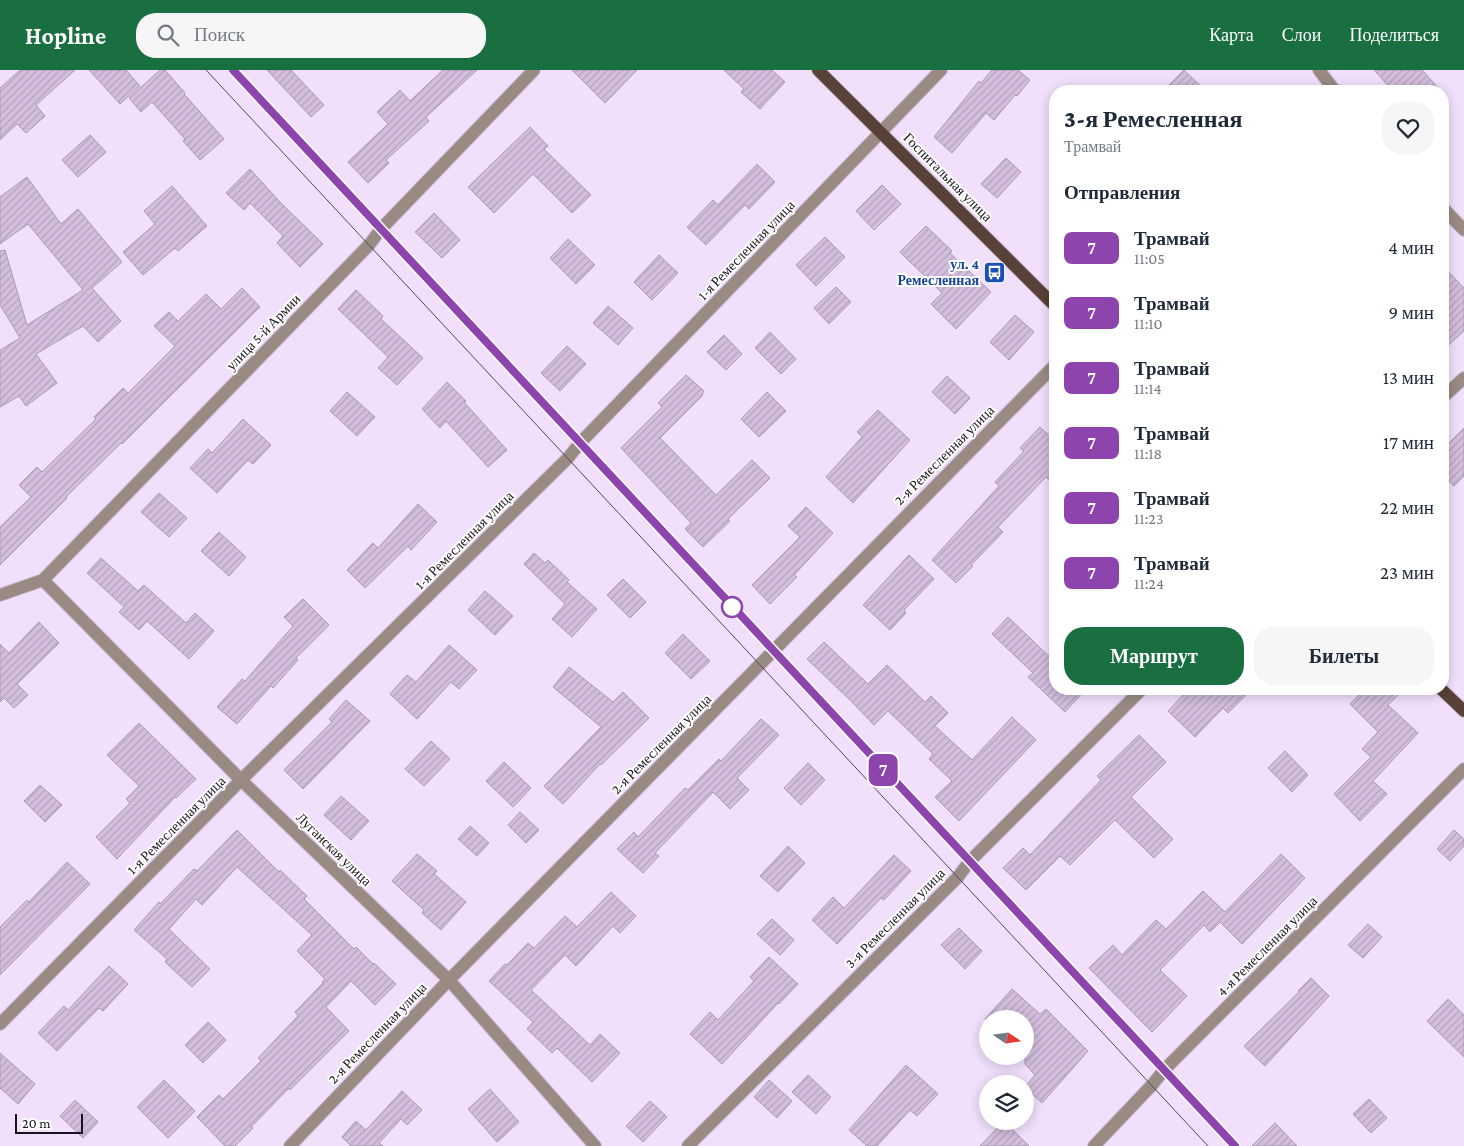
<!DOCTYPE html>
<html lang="ru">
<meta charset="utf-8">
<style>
body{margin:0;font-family:"Crimson Pro",serif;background:#f6f6f7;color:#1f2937;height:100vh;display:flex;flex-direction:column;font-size:19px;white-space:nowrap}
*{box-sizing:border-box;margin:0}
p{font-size:16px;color:#747a83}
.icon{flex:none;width:28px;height:28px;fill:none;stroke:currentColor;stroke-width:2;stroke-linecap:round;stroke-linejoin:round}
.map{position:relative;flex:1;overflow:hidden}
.details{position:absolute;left:1049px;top:15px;width:400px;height:610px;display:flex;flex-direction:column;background:#fff;border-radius:20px;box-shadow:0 2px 12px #0003}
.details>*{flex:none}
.badge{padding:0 10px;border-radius:8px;font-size:18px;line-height:32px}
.needle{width:32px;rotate:103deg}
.fabs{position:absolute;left:979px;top:940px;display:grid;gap:10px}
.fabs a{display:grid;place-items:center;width:55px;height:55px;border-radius:50%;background:#fff;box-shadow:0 2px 12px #0003;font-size:25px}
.scale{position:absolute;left:15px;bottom:12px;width:68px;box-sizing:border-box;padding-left:5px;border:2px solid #19131d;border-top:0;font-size:14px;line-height:18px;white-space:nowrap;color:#19131d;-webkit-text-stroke:4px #fff;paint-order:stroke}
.map>.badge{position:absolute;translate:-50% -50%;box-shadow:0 0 0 2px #fff}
h2{padding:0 15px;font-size:19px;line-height:45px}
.round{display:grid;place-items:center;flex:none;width:52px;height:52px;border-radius:20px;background:#f6f6f7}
.summary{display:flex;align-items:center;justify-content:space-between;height:85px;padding:0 15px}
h1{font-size:24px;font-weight:800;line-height:38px}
.action{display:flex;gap:10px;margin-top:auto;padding:10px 15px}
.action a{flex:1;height:58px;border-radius:20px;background:#1a6f41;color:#fff;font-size:20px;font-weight:800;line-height:58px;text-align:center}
.action a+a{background:#f6f6f7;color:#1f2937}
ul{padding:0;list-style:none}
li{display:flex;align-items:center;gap:15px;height:65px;padding:0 15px}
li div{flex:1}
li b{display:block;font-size:19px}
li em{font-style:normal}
li .badge{min-width:55px;font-weight:700;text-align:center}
header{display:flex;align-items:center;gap:30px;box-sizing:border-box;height:70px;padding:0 25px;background:#1a6f41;color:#fff}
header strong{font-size:24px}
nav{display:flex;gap:28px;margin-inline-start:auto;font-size:18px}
.search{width:350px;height:45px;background:#f6f6f7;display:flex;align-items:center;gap:12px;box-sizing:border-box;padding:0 18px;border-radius:20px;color:#747a83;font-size:19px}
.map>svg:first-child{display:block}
.building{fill:url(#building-hatch);stroke:#ab9ab5}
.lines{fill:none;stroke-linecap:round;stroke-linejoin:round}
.minor-casing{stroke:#cebed8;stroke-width:14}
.major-casing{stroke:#cebed8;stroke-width:14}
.minor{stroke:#998b84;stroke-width:12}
.major{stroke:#584136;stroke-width:12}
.tram{stroke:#524958;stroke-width:1}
.line-casing{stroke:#fff;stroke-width:11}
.line{stroke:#8e44ad;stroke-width:8}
.stop-dot{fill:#fff;stroke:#8e44ad;stroke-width:2.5}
.labels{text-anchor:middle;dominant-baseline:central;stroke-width:4;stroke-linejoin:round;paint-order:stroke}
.street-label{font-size:14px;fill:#19131d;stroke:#fff}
.transit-label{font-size:14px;font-weight:bold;fill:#164399;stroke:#fff;text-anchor:end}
</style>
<header>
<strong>Hopline</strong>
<div class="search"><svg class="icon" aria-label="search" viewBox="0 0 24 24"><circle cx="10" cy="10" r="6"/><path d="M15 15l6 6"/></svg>Поиск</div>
<nav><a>Карта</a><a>Слои</a><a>Поделиться</a></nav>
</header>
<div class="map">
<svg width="1464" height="1076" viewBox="0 0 1464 1076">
<defs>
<pattern id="building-hatch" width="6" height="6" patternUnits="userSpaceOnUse" patternTransform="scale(1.25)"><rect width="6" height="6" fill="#d3bede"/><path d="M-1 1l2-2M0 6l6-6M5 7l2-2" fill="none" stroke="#b5a2be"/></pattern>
</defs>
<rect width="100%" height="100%" fill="#f1dffc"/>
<path class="building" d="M20,0H75L36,35L45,46L26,63L17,54L0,70V18Z
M89,0H126L140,16L120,34Z
M160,0H165L185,23L184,24L224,69L200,90L183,71L185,69L152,32L141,42L129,28Z
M267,0H291L324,35L311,47Z
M443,0H477L426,47L429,51L386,90L389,93L368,113L348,92L388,54L377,42L400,20L410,31Z
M572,0H637L605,33Z
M724,0H772L785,12L760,39L741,22L744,19Z
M992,0H1018L1030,10L1017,26L1015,25L994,50L986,43L952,83L934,67L979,11L981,13Z
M1184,0L1206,21H1163Z
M1374,0H1422L1441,21H1393Z
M530,57L548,76L544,79L591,125L572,143L533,104L494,143L468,117Z
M90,65L106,82L78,107L62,90Z
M1006,88L1021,102L997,128L981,114Z
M757,94L775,112L749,139L745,135L706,175L687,157L713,130L718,135Z
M250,99L280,132L323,174L300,197L277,173L283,166L250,133L244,140L226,123Z
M27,107L61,154L78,139L122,192L92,218L121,251L98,272L83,256L36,284L57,313L26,336L19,326L0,337V280L20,268L0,235V181L5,180L27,255L83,220L28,154L0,174V127Z
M882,115L901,134L874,160L856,141Z
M172,116L207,156L178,181L175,178L143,205L123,182L155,154L144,141Z
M434,143L460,170L442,188L415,162Z
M926,156L952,181L950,183L991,222L956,259L931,234L942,223L900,182Z
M825,167L845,187L816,216L796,195Z
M568,169L595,195L576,214L550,188Z
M659,185L678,203L652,230L634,212Z
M1442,195L1464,218V261L1442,281Z
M836,217L851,232L829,254L814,238Z
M242,218L260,237L122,374L121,373L66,427L67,428L0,495V457L31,427L19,415L37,397L42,402L96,349L94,347L123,318L128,323L175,276L154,256L169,242L178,251L206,224L221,239Z
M356,220L383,246L381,249L423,288L397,315L378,298L388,287L338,239Z
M608,236L633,258L618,275L593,253Z
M1015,245L1034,262L1009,290L990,272Z
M770,262L796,289L781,304L755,278Z
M724,265L742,284L726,300L707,282Z
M567,276L586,294L560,321L541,303Z
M686,305L704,321L702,324L703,325L660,368L716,425L752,390L770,408L728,449L730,451L703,477L685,459L691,453L621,378L662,337L658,333Z
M947,306L970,328L955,344L932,322Z
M447,312L466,331L464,332L507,380L488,397L446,351L440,358L422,339Z
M347,322L375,347L357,366L330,341Z
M767,322L786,341L759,367L741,349Z
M878,340L910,370L853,433L826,407L862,367L857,362Z
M243,349L271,375L253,394L248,390L217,423L190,398L208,379L212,383Z
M1040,357L1055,371V415L1046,407L998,457L1003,462L971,495L973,496L956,513L932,490L999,416L995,412L1024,381L1020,378Z
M1464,358V406L1454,416L1442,405V380Z
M159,423L187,448L169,467L141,442Z
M418,434L437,452L411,480L408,476L365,518L347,500L373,473L378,478Z
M806,437L833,463L794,505L797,507L770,534L752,515L800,467L788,456Z
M219,462L246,487L229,506L201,481Z
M534,483L545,493L548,490L569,510L567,512L597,539L572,567L552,549L565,534L524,494Z
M909,485L934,509L904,540L906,543L890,560L863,535Z
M101,488L138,521L144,515L186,553L195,543L214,561L189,589L147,551L139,560L119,542L124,537L87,503Z
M623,509L646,532L630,548L607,525Z
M485,521L513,546L495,565L468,540Z
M303,529L329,555L296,588L298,590L273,618L271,616L237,654L217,637L242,609L245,611L293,556L284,547Z
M1008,547L1055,592V619H1086L1065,642L1028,607L1033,603L992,564Z
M39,552L59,573L17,614L28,625L14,638L4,628L0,632V574L9,583Z
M683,564L710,591L691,609L665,583Z
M824,572L868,614L887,595L925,632L931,626L948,643L935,656L972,690L1012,647L1036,670L959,751L935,727L952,711L929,689L933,684L888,641L874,655L851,631L807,589Z
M449,575L477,600L459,619L451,612L417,649L390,624L407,605L416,612Z
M569,597L613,632L623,622L649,648L601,695L600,694L563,734L544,716L601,657L553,617Z
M1189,619H1252L1228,643L1223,638L1195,667L1168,641Z
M1365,619H1404L1388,635L1418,663L1373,711L1387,724L1360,751L1334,724L1371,687L1362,679L1378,662L1350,634Z
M346,630L370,651L303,719L284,700L332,652L329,649Z
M761,649L779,665L737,708L749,720L730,739L713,722L655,783L659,786L643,803L617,779L634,762L638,767L685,718L688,720L719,689L721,691Z
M139,653L196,709L176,728L175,727L117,789L96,767L130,733L126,729L139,716L107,685Z
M1139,665L1166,692L1131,727L1173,769L1154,788L1115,750L1070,795L1060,786L1026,820L1003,798L1023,778L1030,785L1101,710L1097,706Z
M431,671L450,689L424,716L405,699Z
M1285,681L1308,705L1292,722L1268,698Z
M504,692L531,718L513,737L486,711Z
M808,693L825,710L801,735L784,718Z
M40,715L62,735L45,752L24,731Z
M341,726L369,751L351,770L324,745Z
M520,742L539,760L526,773L508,755Z
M470,756L489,773L477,786L458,769Z
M237,760L279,802L280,800L307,826L304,829L354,879L356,877L373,894L374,893L396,914L375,935L351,911L326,937L349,961L290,1020L289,1018L251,1057L253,1058L235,1076H225L197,1047L219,1025L223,1029L261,991L258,988L298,946L295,942L323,913L322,912L325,909L297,881L312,865L237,797L202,835L196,829L169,859L210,899L192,917L165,892L167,889L134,860L159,832L160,834L194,799L197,801Z
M1454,760L1464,769V776L1450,791L1437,779Z
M788,776L805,793L778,822L760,806Z
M417,784L437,801L434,804L466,832L441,860L422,843L424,840L392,811Z
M1281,784L1305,808L1242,874L1220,852L1210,862L1204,855L1160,900L1187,926L1152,962L1089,898L1113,875L1122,885L1156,850L1166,859L1203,821L1225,842Z
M894,785L911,801L884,830L881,828L837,874L812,850L833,827L844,838Z
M67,792L90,814L0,905V857L27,830L29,832Z
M611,822L636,846L620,863L613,856L576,896L565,885L531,920L590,975L600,964L620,983L592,1012L557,978L552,983L527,959L533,952L489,911L505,894L507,895L528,873L534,878L565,846L577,857Z
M772,849L794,870L780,885L757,864Z
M1368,854L1382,867L1363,888L1348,875Z
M959,858L982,881L965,899L941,875Z
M769,887L798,914L779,934L778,933L722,994L690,964L710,942L718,950L754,911L750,907Z
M109,896L128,914L103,941L99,938L57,981L38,963L64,936L68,940Z
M1311,908L1329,926L1265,996L1244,976L1299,922L1298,921Z
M1012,919L1040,944L1046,939L1088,981L1042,1033L1025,1017L1035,1005L1025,994V949H985Z
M1448,929L1464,945V987L1427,951Z
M208,952L226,970L203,993L185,975Z
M0,983L35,1014L18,1034L0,1018Z
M906,995L938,1024L917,1046L910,1040L877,1076H867L849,1060Z
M808,1005L831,1027L816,1044L792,1022Z
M164,1010L195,1041L168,1068L137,1037Z
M769,1010L792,1031L777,1048L754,1027Z
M490,1019L519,1052L497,1072L468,1039Z
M402,1021L422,1040L407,1055L401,1049L379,1073L383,1076H351L342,1067L356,1051L366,1060Z
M1369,1029L1387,1048L1371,1063L1353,1044Z
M75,1030L98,1052L83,1068L60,1046Z
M650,1031L667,1047L643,1072L626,1056Z
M1004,1051L1029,1076H980Z
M1275,1053L1297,1076H1252Z"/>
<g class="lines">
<defs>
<path id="minor" d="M1319,0L1335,21
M1442,137L1464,160
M1442,328L1464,308
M43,510L241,710L449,910L595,1076
M0,525L43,510L369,175L381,159L534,0
M0,954L241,710L568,388L580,373L941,0
M290,1076L449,910L1055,295
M688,1076L958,807L969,792L1142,619
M1094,1076L1152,1015L1164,1000L1464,699"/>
<path id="major" d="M818,0L1055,236
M1441,619L1464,641"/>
</defs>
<use href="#minor" class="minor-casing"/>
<use href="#major" class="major-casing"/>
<use href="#minor" class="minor"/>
<use href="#major" class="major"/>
<path class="tram" d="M206,0L1208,1076
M233,0L1235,1076"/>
</g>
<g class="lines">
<defs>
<path id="line" d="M233,0L1235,1076"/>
</defs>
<use href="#line" class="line-casing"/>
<use href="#line" class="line"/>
</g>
<defs>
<symbol id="bus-square" viewBox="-11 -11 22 22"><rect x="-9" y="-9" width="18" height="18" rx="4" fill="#1a4fb4" stroke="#fff"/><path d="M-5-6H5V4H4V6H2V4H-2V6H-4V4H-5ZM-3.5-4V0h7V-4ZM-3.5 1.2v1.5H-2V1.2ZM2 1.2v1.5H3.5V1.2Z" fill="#fff"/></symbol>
</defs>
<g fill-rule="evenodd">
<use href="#bus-square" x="982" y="190" width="25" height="25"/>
</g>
<circle class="stop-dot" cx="732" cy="537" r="10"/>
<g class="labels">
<g class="street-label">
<text transform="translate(948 107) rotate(45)">Госпитальная улица</text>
<text transform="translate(746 180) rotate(-46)">1-я Ремесленная улица</text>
<text transform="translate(263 262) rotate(-46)">улица 5-й Армии</text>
<text transform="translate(944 385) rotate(-45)">2-я Ремесленная улица</text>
<text transform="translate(464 470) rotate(-45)">1-я Ремесленная улица</text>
<text transform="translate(661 674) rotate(-45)">2-я Ремесленная улица</text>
<text transform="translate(176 755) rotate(-45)">1-я Ремесленная улица</text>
<text transform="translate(334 779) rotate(44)">Луганская улица</text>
<text transform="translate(895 848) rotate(-45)">3-я Ремесленная улица</text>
<text transform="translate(1267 876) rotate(-45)">4-я Ремесленная улица</text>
<text transform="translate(377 963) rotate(-46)">2-я Ремесленная улица</text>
</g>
<g class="transit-label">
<text x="979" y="194">ул. 4<tspan x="979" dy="16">Ремесленная</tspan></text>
</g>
</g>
</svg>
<div class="fabs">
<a><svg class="needle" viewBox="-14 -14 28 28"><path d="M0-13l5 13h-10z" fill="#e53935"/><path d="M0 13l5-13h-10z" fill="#747a83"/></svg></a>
<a><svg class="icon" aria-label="layers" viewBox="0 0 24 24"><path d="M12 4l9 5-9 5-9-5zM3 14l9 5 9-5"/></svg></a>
</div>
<div class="scale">20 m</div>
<b class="badge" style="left:883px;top:700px;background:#8e44ad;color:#fff">7</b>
<section class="details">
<div class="summary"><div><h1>3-я Ремесленная</h1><p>Трамвай</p></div><a class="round"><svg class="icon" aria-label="heart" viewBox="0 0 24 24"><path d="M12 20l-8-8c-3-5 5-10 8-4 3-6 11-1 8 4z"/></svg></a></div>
<h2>Отправления</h2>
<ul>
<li><span class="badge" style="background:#8e44ad;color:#fff">7</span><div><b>Трамвай</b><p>11:05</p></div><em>4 мин</em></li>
<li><span class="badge" style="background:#8e44ad;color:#fff">7</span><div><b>Трамвай</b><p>11:10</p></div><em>9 мин</em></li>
<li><span class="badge" style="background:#8e44ad;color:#fff">7</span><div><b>Трамвай</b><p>11:14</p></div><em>13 мин</em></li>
<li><span class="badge" style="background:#8e44ad;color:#fff">7</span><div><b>Трамвай</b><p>11:18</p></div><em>17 мин</em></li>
<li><span class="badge" style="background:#8e44ad;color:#fff">7</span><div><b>Трамвай</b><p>11:23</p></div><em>22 мин</em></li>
<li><span class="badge" style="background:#8e44ad;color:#fff">7</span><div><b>Трамвай</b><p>11:24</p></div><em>23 мин</em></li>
</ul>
<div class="action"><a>Маршрут</a><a>Билеты</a></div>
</section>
</div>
